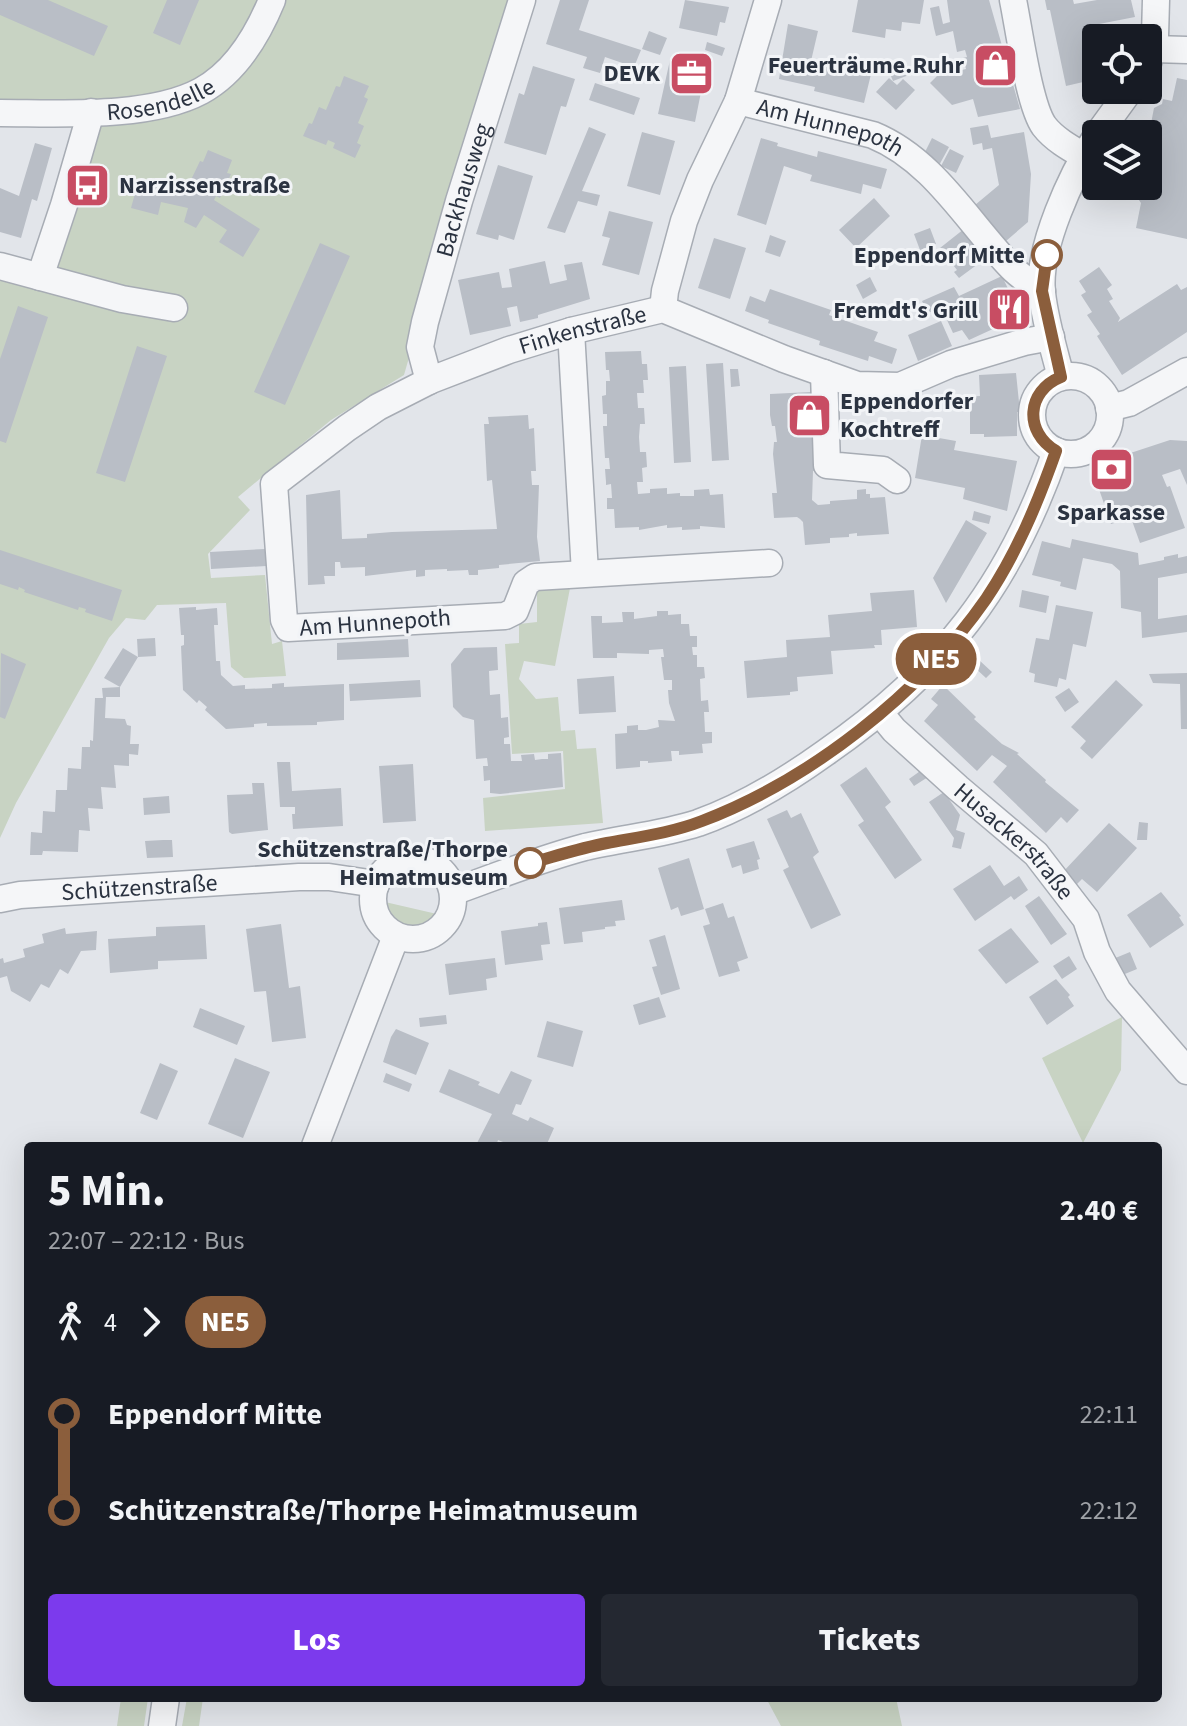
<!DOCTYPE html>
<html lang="de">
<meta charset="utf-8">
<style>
body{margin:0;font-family:"Source Sans 3",sans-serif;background:#242831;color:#f1f3f6;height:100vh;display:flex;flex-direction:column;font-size:30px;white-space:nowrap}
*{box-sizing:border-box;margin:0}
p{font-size:26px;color:#9ea1a6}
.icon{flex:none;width:44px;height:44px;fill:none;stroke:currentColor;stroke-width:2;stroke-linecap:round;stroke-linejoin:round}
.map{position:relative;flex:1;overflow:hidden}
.drawer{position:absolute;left:24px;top:1142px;width:1138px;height:560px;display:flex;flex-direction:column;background:#171b24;border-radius:8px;box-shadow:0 8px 32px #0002}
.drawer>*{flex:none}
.badge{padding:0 16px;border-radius:26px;font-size:28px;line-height:52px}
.fabs{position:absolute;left:1082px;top:24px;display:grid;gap:16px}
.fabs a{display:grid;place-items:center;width:80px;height:80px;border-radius:8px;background:#171b24;box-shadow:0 8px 32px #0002;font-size:40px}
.map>.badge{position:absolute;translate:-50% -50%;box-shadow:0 0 0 4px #fff}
.legs{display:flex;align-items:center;gap:12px;height:88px;padding:0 24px;font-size:26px}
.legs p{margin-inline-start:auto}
.headline{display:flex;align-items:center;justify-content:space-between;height:136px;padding:0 24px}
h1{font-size:44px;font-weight:800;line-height:60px}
.action{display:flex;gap:16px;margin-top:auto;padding:16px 24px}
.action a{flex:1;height:92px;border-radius:8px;background:#7c3aed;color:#fff;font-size:32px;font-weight:800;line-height:92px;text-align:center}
.action a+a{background:#242831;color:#f1f3f6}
ul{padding:0 24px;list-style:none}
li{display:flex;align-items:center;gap:28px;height:96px;font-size:30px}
li i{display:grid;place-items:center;width:12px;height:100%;margin:0 10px;background:currentColor}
li i::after{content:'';width:20px;height:20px;margin:-10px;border:6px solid;border-radius:50%;background:#171b24}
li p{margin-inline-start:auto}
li:first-child i{background:linear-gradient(#0000 50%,currentColor 0)}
li:last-child i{background:linear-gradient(currentColor 50%,#0000 0)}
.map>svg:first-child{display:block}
.green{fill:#c8d3c3}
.building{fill:#b9bec6}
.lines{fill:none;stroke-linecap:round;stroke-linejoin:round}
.minor-casing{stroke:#a7acb4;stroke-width:29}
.minor{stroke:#f5f6f8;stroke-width:26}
.line-1-casing{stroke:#fff;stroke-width:18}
.line-1{stroke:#8b5e3c;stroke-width:12}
.stop-1-dot{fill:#fff;stroke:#8b5e3c;stroke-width:4}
.labels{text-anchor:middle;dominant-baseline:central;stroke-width:6;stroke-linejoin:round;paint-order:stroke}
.poi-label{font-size:24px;font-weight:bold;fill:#2b3341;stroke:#f2f4f7;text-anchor:end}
.street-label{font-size:24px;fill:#2b3341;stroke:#f2f4f7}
.stop-label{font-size:24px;font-weight:bold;fill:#2b3341;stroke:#f2f4f7;text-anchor:end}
</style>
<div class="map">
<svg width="1187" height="1726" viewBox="0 0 1187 1726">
<rect width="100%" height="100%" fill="#e2e5ea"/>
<path class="green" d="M0,0H509L483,100L404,375L331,420L238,497L250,510L208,554L211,578L265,575L272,644L282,641L286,676L244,678L231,667L226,603L157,605L145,620L126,618L109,638L16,803L0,838V270L42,282L98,110L0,109Z
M571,583L555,666L524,661L519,679L536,699L558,697L561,731L575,730L577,749L596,748L603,823L485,831L483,798L565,789L563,751L512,754L505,644L519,643V624L537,622V585Z
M385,902L437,914C421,933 388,932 385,902Z
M1122,1017L1121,1070L1083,1143L1042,1058Z
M121,1698H148L144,1726H117Z
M187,1698H203L199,1726H182Z
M766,1698H896L902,1726H781Z"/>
<path class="building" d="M0,0H48L108,26L94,56L0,15Z
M167,0H199L180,45L153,33Z
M560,0H589L579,30L641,50L634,67L605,57L600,73L583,68L587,57L546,44Z
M685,0L729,7L725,23L720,22L717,36L679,28Z
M858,0H924L920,24L902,22L901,31L886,29L885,38L852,32Z
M947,0H989L1020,109L978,117L973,99L952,105L930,83L937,76L966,69L963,58L967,57L965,50L957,52L953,31L936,36L934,28L930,8L939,6L943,24L950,22Z
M1045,0H1073L1074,4L1097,0H1131L1135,17L1094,25L1097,38L1096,79L1066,86L1050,10H1047Z
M788,24L818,31L811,61L821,63L822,59L872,70L864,103L814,91L815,87L779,79Z
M649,31L667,38L660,55L642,49Z
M707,42L725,48L722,56L705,50Z
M903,59L909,75L893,81L887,66Z
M670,60L706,67L695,122L658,114Z
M533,66L575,79L566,107L561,106L546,155L504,143L519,93L524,95Z
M344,76L369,86L364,97L368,99L358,123L364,126L357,143L361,145L355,158L333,148L335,143L328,140L326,145L303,136L309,123L312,124L319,107L326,110L336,86L340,87Z
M889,78L897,85L903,79L915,90L896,110L876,92Z
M1177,78L1187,80V239L1136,228L1141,203L1136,196L1138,186H1148V139L1154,108L1162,104L1163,99L1172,101Z
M595,83L640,98L634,115L589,100Z
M988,125L991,138L1024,132L1031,174L1028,222L1006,241L975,205L999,185L992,148L983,150L982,143L973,145L970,128Z
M589,127L606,134L582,191L600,195L597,206L578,201L565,233L547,228Z
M642,132L675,141L660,195L627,186Z
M761,138L778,143L777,146L817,157L818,151L887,169L881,189L863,184L861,194L810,181L812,175L784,166L766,225L737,215Z
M932,138L949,147L937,169L924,154Z
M35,143L52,148L37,201L32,199L21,238L0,232V188L19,196Z
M950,149L964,156L956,173L941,166Z
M208,150L232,160L227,173L231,174L220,198L216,196L214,200L260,229L243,257L219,242L227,230L204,215L196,228L184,222L188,208L161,202L158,215L131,208L139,179L192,192L193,186L189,184L200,161L203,162Z
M498,165L533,176L514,240L499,235L498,240L476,234Z
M874,198L890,216L856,248L839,230Z
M609,211L653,222L639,275L602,265L610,238L602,236Z
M930,228L936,244L920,250L914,234Z
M964,229L986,258L959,278L954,272L957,270L940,248Z
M770,235L786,241L780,257L765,252Z
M714,238L746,248L730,299L698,288Z
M320,243L350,256L285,405L254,392Z
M545,261L550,284L567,280L564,265L582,262L590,299L538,315V318L520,322L517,306L507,308L511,326L470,335L458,280L499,272L502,288L512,287L509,269Z
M1099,267L1112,285L1107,289L1113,299L1109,301L1120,318L1118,322L1177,284L1181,290L1187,287V332L1122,375L1097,336L1100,334L1087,315L1092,312L1081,295L1086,292L1079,281Z
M1002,276L1021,316L969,340L962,330L953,333L941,307L928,313L922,301L954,287L959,296Z
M870,277L877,291L863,299L856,285Z
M770,289L831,310L829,315L878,332L874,341L897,349L892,364L869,356L868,361L819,345L820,341L768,323L769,320L745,311L750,296L765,302Z
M18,306L48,317L6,443L0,441V359Z
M941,321L952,346L918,361L908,335Z
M137,346L167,356L125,482L96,473Z
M641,351L642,364H647L648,380H643L644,393H637L638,408H644L645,424H640L639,437L640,452H646L647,467L642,468L643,482H637L638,494L650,493V489L667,488V494L680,493V496H694V490L709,489L710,495L723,494L725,528L700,526V529L682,530V527L667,528V525L639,530V527L615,528L614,509H607V498H612L611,484L606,485V482L605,469H610L609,458H605L603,426H607V414H603L602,396L606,395V381H610L609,370H606L605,352Z
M723,363L729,460L712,461L706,364Z
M686,366L691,462L674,463L669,367Z
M730,369H738L740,386L731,387Z
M1016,373L1020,412H1017V436L984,437V434H970V407H962V397L980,396L979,375Z
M811,392L817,470L813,471L812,500L818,505L830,504V501L857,499V490L866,489V494H870V498L885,497L889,534L857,536V533L849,534V537L830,538V543L805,545L803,522L800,519L797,517L774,518L772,493H777L773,454L774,442H777L775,426H772L770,415V394Z
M528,415L529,429L534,428L536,471H531L532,485H539L537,537L540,561L499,565V568L478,570V575H469L468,570L447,571V569L425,570V576L416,577V570L365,576V567L341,568L340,562H335V576H324L325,584L308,585L306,495L340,490L342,539L367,538V534L392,532L497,529L492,480L487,481L484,424H489L488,417Z
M922,435L956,441L954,450L1017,461L1007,511L963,499L965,488L915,478Z
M1170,440L1187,441V485L1180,469L1162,475L1167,487L1170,486L1185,528L1140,543L1131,518L1111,524L1091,466Z
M974,511L991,516L989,524L972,520Z
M966,520L987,533L946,603L933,578Z
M1072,539L1138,553L1139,565L1164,560V557L1178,554V558L1187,556V573L1158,578V619L1187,615V632L1142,638L1141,612L1121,608L1120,571L1112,564L1083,558L1076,590L1060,586L1061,582L1032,575L1042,541L1070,548Z
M265,549L266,566L211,569L210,552Z
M0,550L122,590L112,621L85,612L86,609L79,607L78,610L24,592L25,590L19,587L18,590L0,584Z
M914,590L917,627L881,630L882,645H874L875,648L831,651L833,674L797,677L798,691L790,692V695L747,698L744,661L787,657L786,640L830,637L828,615L872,611L870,593Z
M1022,590L1049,596L1046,613L1019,607Z
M1056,605L1093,612L1086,647L1073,644L1066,680L1059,678L1057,687L1034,682L1035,674L1029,672L1036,638L1049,640Z
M196,607V610L217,608L218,625H214L216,661H220L221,675L233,686L245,685V689L272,688V684L284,683V687L344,684V720L317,722V725L267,726V723L254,724V727L226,729L205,710L207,707L199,700L197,703L183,690L181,646L184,645V635H181L179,608Z
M657,611H668V615L681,614V624H689L690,636H697V647H692L693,655H697V667H704L705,678L700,679L701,701L708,700L709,712H704L705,732H712V743L702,744L703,753L679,755V751H671L672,761L648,763V761H640V767L616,769L615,734L627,733V726L638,725V730H646L659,727L658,720L675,721L669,703L668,690H672V680H664L661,657H664L663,649L649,650V654L617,653V658H593L591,616H602V623L623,622L622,612H634V619L657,616Z
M155,638L156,656L138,657L137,639Z
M408,639L409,657L337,660V643Z
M497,647L498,670L489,671L490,695L500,694L501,718L508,717L509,737L504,738V744H510L511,761H522L521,755L534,754L535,760L542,759H548V754L561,753L563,787L500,794L490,793V780L484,781L483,766H488L487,758L476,759L474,720L463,717L453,707L451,664L464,648Z
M123,648L138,657L120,687L104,678Z
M1,653L26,664L5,719L0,717Z
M979,660L992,672L986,678L973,666Z
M1187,673V729H1181L1180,684L1153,683L1149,674Z
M614,676L616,712L579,714L577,679Z
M420,680L421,697L350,701L349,684Z
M1116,680L1143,705L1092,759L1080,748L1086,741L1071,727Z
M943,685L976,717L974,719L1002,744L1019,753L1017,754L1046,780L1045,782L1079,810L1067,823L1061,817L1046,833L993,782L1007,766L992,755L977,771L924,721L938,705L931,699Z
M120,687V697H106L105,718L125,719L127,725L131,726L130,744H139L138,755L129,754V766L114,765L116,788L101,787L103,809L88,808L90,831L79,830L78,852L43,851L42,855H30L31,832L42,833L43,811L55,812L56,790H67L68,768L81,769L82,747H90V740L93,741L95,698H103L102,688Z
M1069,688L1079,702L1065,712L1055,697Z
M277,762H290L292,791L341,788L343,826L293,829L292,814H295V807H280Z
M413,764L416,821L383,823L379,766Z
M866,767L891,802L885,807L922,860L895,879L858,825L864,821L840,785Z
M923,769L928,777L914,786L909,779Z
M252,783H264L268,830L232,834L229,832L227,795L253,794Z
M944,792L960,815L956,830L965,833L961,849L952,847L954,838L929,802Z
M169,796L170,813L144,815L143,798Z
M787,810L791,818L801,813L819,852L813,857L841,915L811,929L783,870L789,867L767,819Z
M1139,822L1148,823L1147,840H1137Z
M1109,823L1137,848L1097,892L1082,879L1076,885L1062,873Z
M163,840H172L173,857L147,858L145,841Z
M754,841L760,859L757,860L759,869L743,874L741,865L732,868L726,849Z
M689,858L704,909L681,916L678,907L671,910L658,868Z
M990,865L1004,886L1019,876L1028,890L1014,900L1011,896L975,921L953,889Z
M1161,892L1181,916L1179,917L1184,925L1150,948L1127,915Z
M1039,896L1067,934L1051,945L1025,906Z
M622,900L625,920L615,921L616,926L605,927V929L582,932L583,942L564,944L559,908Z
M723,903L728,918L734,916L748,958L737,962L740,971L719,977L703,926L710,924L705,909Z
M547,922L550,944L541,945L543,960L505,965L501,931L538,926V923Z
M281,924L289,988L300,986L306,1038L272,1042L266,991L254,992L246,929Z
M205,925L207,959L158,961V969L110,973L108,939L156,936V927Z
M65,928L66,934L97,931L96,950L81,951L68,974L60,969L49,988L41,984L30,1002L11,991L7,976L0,978V959L3,958L4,963L25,957L23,949L44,943L42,934Z
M1011,928L1039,962L1006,984L978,950Z
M665,935L680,989L661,995L652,967L657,966L649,940Z
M1130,952L1137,969L1120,976L1113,959Z
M1069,956L1077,969L1062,979L1053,966Z
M495,958L497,977L486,979L487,990L449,995L445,964Z
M1056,979L1070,995L1068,997L1074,1006L1047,1025L1029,997Z
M659,997L666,1017L639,1025L633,1005Z
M200,1008L245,1026L237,1045L193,1027Z
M446,1015L447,1024L420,1027L419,1018Z
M547,1021L583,1031L573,1067L537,1057Z
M396,1029L429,1043L416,1075L383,1062L391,1037Z
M235,1058L270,1072L243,1138L208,1124Z
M160,1063L178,1071L157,1120L140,1113Z
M449,1069L480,1082L478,1085L499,1094L511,1071L532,1080L521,1105L516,1104L512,1114L528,1121L530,1117L554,1128L546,1146H513L498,1140L496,1146L477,1143L492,1114L439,1092Z
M386,1073L412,1084L409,1092L383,1082Z"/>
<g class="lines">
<defs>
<g id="minor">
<path d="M1013,0C1019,29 1029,105 1044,126C1054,139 1070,148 1084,156"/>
<path d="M1153,49L1187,50"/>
<path d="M1148,63L1155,36L1156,0"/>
<path id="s1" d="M738,101L873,135C934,160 968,223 1012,268C1021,277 1032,284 1042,291"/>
<path id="s2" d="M0,113C58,113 149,119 201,91C236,72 258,34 272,0"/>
<path d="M1098,134L1130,90"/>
<path d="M0,266L122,299L174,308"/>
<path d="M40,277L64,205L91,112"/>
<path d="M663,309L665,291L684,221L700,180L738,101L768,0"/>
<path d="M571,331L585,573"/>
<path d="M824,373L827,465L883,470L897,480"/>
<circle cx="1071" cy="415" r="39"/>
<path d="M1061,377C1054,350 1045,321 1042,293C1037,248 1072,174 1096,137"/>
<path id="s3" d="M429,381L420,347L425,322L459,201L522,0"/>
<path d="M1109,408L1129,403L1187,371"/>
<path id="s4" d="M769,563L535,577L526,583L515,611L505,616L288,628L284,620L274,484L347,428L378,407L431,380L509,350L571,331L663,309L784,359L857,385L900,386L951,364L1024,342L1051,337"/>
<path id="s5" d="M880,713L894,730L958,788L1036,854L1086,919L1097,952L1118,991L1187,1071"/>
<circle cx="413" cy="899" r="40"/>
<path d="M453,892C496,876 540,859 585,847C623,838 661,835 698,823C743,807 786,781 825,753C942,672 1010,585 1056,451"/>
<path id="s6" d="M0,899L20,895L299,877H329L376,884"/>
<path d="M315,1146L396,936"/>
<path d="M162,1726L166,1698"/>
</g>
</defs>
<use href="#minor" class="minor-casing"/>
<use href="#minor" class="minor"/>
</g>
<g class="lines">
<defs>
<path id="line-1" d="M530,863C556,856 581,848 607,843C639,837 671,833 702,821C810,780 920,694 986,599C1017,553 1038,502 1056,451C1024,432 1026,391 1061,377L1042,291L1047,255"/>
</defs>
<use href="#line-1" class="line-1-casing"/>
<use href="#line-1" class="line-1"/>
</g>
<defs>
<symbol id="shop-square" viewBox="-11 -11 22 22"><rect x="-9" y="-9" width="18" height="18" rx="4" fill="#c84d63" stroke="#f2f4f7"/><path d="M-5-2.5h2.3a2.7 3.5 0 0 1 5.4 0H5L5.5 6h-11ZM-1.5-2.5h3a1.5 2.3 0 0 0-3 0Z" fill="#fff"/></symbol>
<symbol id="office-square" viewBox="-11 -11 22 22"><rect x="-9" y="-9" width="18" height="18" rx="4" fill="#c84d63" stroke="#f2f4f7"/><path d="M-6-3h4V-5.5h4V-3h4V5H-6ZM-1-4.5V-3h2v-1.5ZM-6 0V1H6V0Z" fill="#fff"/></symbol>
<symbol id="bus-square" viewBox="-11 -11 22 22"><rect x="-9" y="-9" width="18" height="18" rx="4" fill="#c84d63" stroke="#f2f4f7"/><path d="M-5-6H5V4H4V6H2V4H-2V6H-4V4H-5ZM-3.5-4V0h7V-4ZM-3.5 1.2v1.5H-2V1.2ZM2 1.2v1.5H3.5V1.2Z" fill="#fff"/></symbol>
<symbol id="restaurant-square" viewBox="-11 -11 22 22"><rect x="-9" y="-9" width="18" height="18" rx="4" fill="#c84d63" stroke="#f2f4f7"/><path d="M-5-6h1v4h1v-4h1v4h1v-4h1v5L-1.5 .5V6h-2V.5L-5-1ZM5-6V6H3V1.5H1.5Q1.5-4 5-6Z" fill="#fff"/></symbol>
<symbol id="bank-square" viewBox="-11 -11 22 22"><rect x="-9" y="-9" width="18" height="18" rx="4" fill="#c84d63" stroke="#f2f4f7"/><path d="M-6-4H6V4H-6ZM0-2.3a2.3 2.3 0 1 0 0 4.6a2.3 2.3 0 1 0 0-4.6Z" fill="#fff"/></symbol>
</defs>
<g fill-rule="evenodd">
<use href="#shop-square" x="970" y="40" width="51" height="51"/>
<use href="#office-square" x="666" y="48" width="51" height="51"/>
<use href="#bus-square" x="62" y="160" width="51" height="51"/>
<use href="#restaurant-square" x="984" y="284" width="51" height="51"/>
<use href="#shop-square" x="784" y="390" width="51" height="51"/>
<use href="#bank-square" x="1086" y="444" width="51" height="51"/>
</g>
<g class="stop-1-dot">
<circle cx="1047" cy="255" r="14"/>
<circle cx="530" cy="863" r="14"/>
</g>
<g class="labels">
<g class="poi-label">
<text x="964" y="65">Feuerträume.Ruhr</text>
<text x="660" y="73">DEVK</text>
<text x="119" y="185" text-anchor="start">Narzissenstraße</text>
<text x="978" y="310">Fremdt's Grill</text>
<text x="840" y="401" text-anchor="start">Eppendorfer<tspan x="840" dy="28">Kochtreff</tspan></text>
<text x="1111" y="512" text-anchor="middle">Sparkasse</text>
</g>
<g class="street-label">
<text stroke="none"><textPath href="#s2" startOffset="162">Rosendelle</textPath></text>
<text stroke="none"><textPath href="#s1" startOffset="96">Am Hunnepoth</textPath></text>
<text stroke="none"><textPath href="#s3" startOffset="198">Backhausweg</textPath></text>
<text stroke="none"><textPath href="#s4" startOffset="998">Finkenstraße</textPath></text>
<text transform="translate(375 623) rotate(-4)">Am Hunnepoth</text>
<text stroke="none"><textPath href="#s5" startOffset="186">Husackerstraße</textPath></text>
<text stroke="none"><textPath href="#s6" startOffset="140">Schützenstraße</textPath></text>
</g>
<g class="stop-label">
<text x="1025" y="255">Eppendorf Mitte</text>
<text x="508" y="849">Schützenstraße/Thorpe<tspan x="508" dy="28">Heimatmuseum</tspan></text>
</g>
</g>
</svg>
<div class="fabs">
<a><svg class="icon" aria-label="locate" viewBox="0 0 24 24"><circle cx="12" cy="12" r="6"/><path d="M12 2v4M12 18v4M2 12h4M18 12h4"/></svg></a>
<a><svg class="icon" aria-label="layers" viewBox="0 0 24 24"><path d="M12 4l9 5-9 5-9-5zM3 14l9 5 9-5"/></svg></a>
</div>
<b class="badge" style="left:936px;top:659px;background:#8b5e3c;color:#fff">NE5</b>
<section class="drawer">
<div class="headline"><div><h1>5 Min.</h1><p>22:07 – 22:12 · Bus</p></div><b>2.40 €</b></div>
<div class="legs"><svg class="icon" aria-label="walk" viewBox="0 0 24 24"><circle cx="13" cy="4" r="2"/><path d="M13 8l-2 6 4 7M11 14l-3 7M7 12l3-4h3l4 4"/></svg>4<svg class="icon" aria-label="forward" viewBox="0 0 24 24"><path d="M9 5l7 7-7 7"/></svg><b class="badge" style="background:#8b5e3c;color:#fff">NE5</b></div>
<ul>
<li><i style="color:#8b5e3c"></i><b>Eppendorf Mitte</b><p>22:11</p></li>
<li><i style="color:#8b5e3c"></i><b>Schützenstraße/Thorpe Heimatmuseum</b><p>22:12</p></li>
</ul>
<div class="action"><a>Los</a><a>Tickets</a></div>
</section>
</div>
